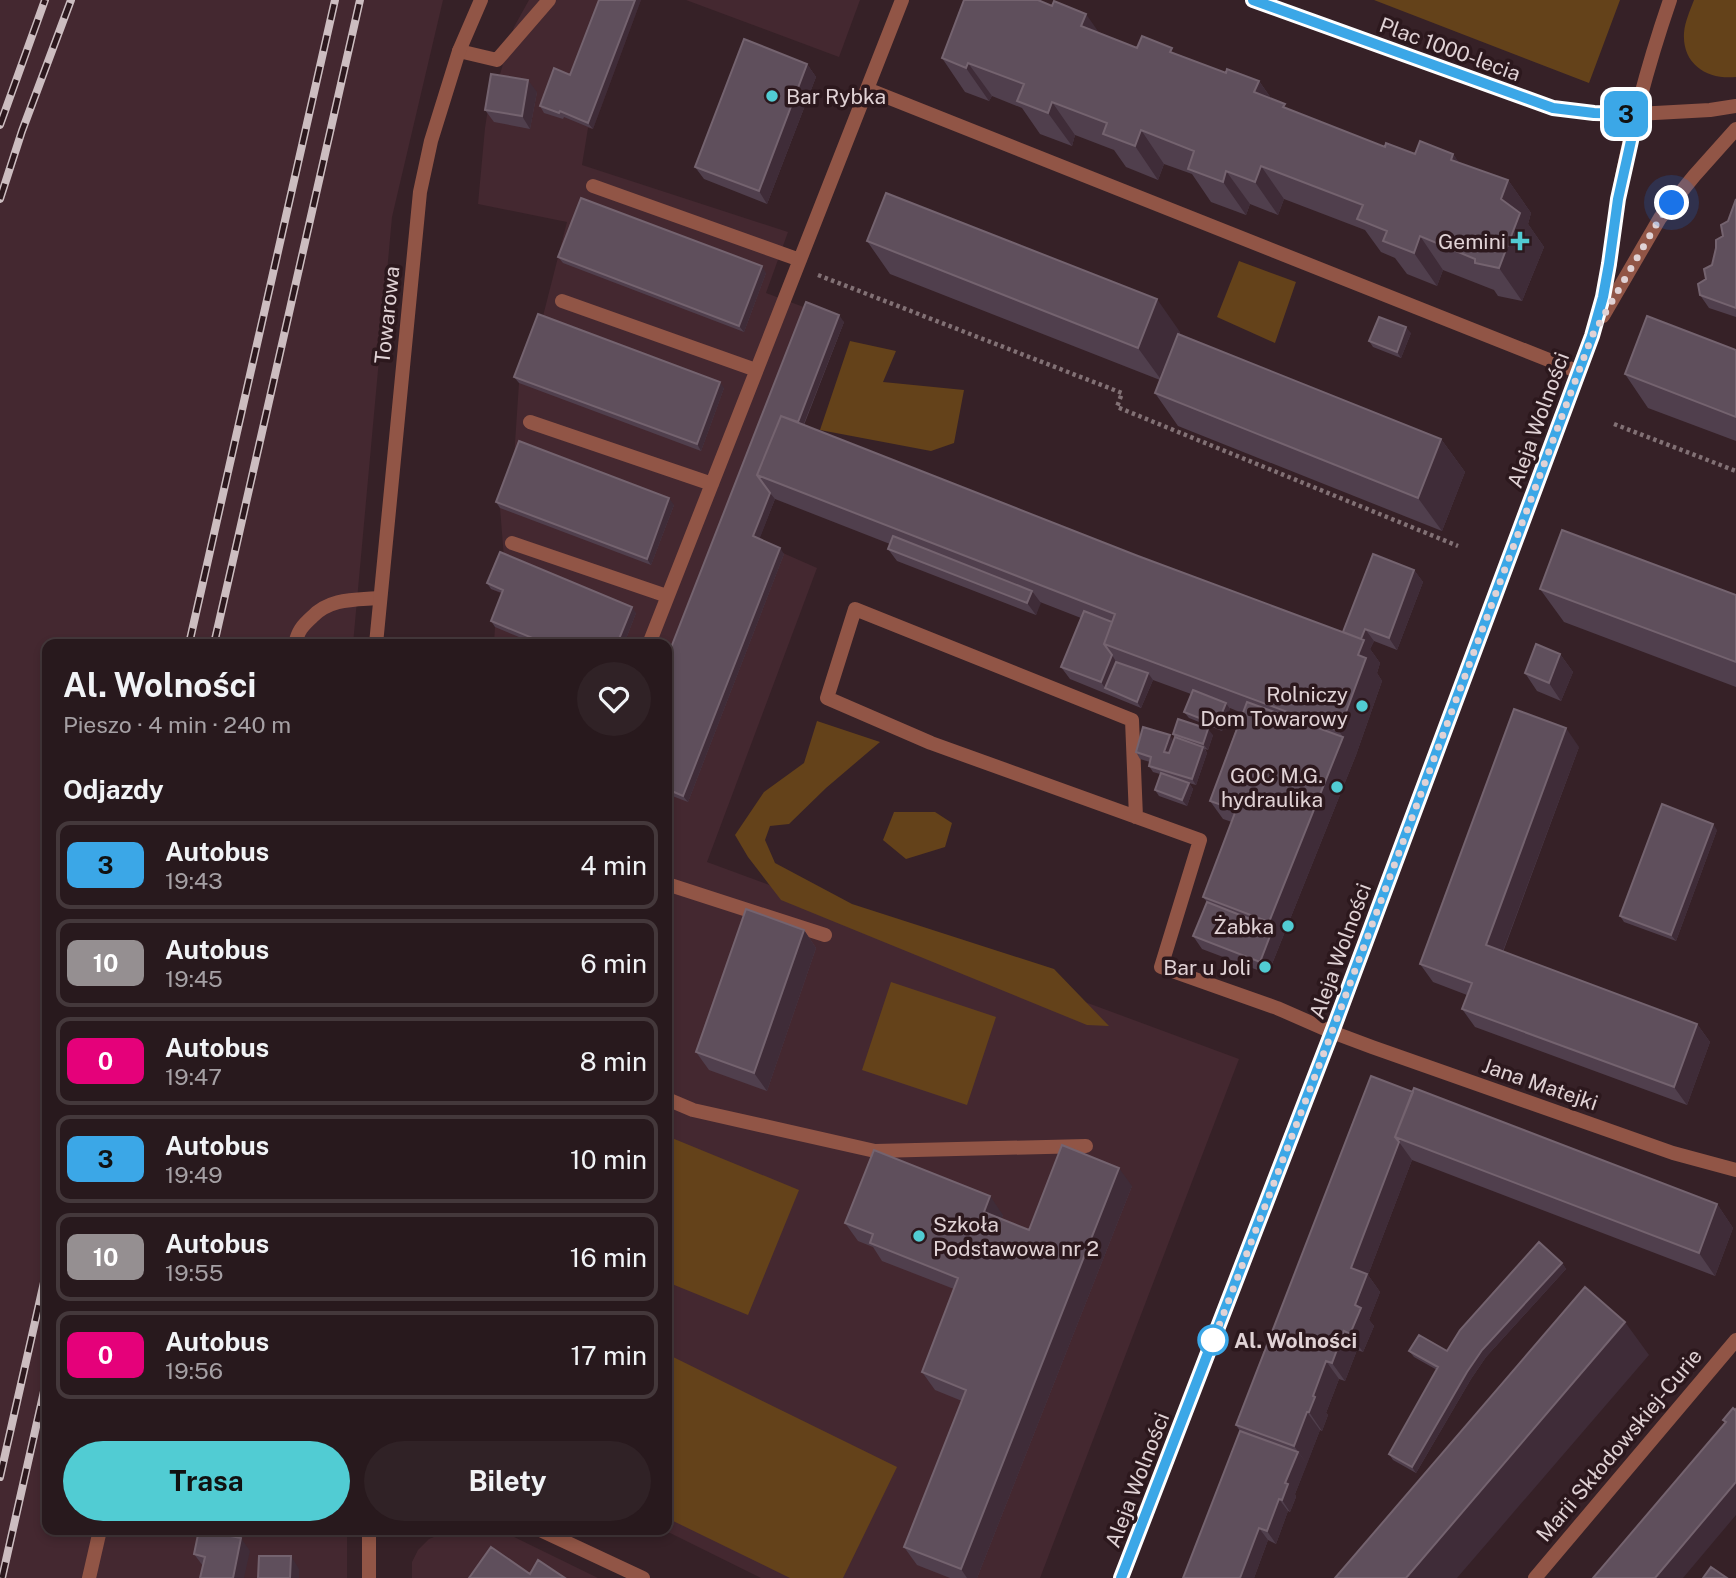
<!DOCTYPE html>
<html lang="pl">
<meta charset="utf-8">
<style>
body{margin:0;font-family:"Public Sans",sans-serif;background:#302226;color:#f1f3f6;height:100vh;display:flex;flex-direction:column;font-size:26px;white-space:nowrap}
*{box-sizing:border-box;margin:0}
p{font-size:23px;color:#a5a0a4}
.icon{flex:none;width:38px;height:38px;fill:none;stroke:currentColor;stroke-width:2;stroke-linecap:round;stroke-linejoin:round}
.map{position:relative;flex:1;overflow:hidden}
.details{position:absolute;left:42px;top:639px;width:630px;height:896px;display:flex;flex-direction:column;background:#28191d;border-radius:14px;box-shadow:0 4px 10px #0003,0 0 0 2px #44383b}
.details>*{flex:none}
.badge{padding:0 14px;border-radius:10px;font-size:24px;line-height:46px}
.you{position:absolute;width:35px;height:35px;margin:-18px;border:5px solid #fff;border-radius:50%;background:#1a73e8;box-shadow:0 0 0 10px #1a73e833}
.map>.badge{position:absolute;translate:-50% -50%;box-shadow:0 0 0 4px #fff}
h2{padding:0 21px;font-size:26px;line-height:63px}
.round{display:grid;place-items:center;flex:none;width:74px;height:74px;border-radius:37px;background:#302226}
.head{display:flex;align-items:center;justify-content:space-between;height:119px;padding:0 21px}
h1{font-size:33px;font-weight:700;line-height:52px}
.button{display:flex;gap:14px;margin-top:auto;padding:14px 21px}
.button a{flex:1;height:80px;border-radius:42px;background:#51ccd3;color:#111;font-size:28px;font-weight:700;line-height:80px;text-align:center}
.button a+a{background:#302226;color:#f1f3f6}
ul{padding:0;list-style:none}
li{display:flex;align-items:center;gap:21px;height:88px;margin:0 14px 10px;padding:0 7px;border:4px solid #44383b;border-radius:14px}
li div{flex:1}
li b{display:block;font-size:26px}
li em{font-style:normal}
li .badge{min-width:77px;font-weight:700;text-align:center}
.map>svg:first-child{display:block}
.built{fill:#442830}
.green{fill:#64421a}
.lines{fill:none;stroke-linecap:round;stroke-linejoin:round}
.path{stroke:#827175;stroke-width:4.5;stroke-dasharray:3.5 3.5;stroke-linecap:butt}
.service{stroke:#915546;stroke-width:14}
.minor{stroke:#915546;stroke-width:14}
.tertiary{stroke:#915546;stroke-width:14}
.rail-casing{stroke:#ccbdc0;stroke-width:8}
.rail{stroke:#2c181d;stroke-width:5;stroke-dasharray:16;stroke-linecap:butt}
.wall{fill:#503f4d}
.shaded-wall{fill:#3f2c38}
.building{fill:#5f4f5c;stroke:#74636f;stroke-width:2}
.line-casing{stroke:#fff;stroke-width:16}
.line{stroke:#3ba7e7;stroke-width:10}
.walk{stroke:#e0d2d5;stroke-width:7;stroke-dasharray:0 12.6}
.poi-dot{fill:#51ccd3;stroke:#2c181d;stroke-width:2.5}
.stop-dot{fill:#fff;stroke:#3ba7e7;stroke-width:3.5}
.labels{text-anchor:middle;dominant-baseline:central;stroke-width:7;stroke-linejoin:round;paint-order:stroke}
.street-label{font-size:21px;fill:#e0d2d5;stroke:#2c181d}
.poi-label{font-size:21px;fill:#e0d2d5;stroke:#2c181d;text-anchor:end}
.stop-label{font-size:21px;font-weight:bold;fill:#e0d2d5;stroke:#2c181d;text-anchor:start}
</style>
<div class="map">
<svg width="1736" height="1578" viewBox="0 0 1736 1578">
<rect width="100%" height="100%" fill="#362127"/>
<path class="built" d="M0,0H443L392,217L353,644H47V1530H347V1578H0Z
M529,0H641L593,129L588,128L582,165L788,232L766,293L844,322L758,542L817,568L707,862L1239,1059L1040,1578H761L664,1530H667V644H494L495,627L507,596L491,589L504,558L500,508L513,473L519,383L542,320L567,222L478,204L485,128L491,89L498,81L514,27Z
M686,0H860L839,57Z
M451,1530H500L598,1578H412V1562L418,1550L429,1539Z"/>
<path class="green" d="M1374,0H1620L1589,83Z
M1694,0H1736V77C1707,80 1682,64 1684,33C1685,21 1690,11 1694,0Z
M1239,261L1296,282L1275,343L1217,317Z
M850,341L896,351L883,382L964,390L954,443L931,451L820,430Z
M817,721L880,742L826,788L789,824L770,826L765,840L775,863L852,904L1054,969L1109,1026L1087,1025L781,900L748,857L735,835L764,792L804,763Z
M894,812H935L952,823L945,847L906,859L883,840Z
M891,982L996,1017L967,1105L862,1070Z
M667,1136L799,1190L748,1315L667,1282Z
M667,1354L897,1467L843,1578H790L667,1518Z"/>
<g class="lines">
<path class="path" d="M818,275L1122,393L1117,407L1458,546
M1614,424L1736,471"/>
<path class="service" d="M459,51L497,60L549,0
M867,89L1579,372
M593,186L800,260
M562,301L756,370
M530,422L712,484
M512,543L667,596
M295,644C298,631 302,626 312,617C330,598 355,600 379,598
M649,644L902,0
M1136,817L1132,720L855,609L827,698L931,743L1200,840L1161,967L1277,1008L1332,1032
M667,884L825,935
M667,1099L693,1110L875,1151L1086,1146
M89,1578L100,1530"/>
<path class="minor" d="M1253,0L1553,108L1594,113L1637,114
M376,644L420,192L431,141L459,51L481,0
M1332,1032L1372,1047L1673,1153L1736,1170
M540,1530L643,1578
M369,1578V1530
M1535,1578L1736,1340"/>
<path class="tertiary" d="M1637,114L1710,110L1736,106
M1603,316L1660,218L1694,176L1736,129
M1121,1578L1332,1032L1592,336C1599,311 1606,287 1610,262C1613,241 1615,219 1618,198C1630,131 1648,64 1670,0"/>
<defs>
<path id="rail" d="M0,125L45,0
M0,199L22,131L71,0
M189,644L335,0
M214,644L360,0
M0,1477L47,1269
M2,1578L47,1378"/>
</defs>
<use href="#rail" class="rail-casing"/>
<use href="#rail" class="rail"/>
</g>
<path class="wall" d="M1100,34L1137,48L1177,54L1226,73L1259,81L1271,98L1289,110L1385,147L1415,154H1453L1459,163L1508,180L1531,213L1528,224L1544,247L1522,301L1498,296L1494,290L1443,270L1437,286L1407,274L1395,258L1381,252L1365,230L1284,199L1278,215L1250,204L1246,215L1211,202L1192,174L1164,164L1158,180L1126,167L1114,150L1075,135L1072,146L1040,134L1022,108L992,96L989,101L965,92L942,58Z
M807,64L816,77L767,204L704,179L695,167Z
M554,68L593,129L564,117L563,119L544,113L540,106Z
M537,92L530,129L494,122L485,110Z
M1736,199V317L1709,308L1700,295L1712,265L1716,248L1723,236Z
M867,241L1180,332L1179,335L1441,439L1465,472L1442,531L1178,426L1155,393L1160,380L890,274Z
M558,257L766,273L744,332L563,263Z
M806,302L844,322L804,425L1138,556L1343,632L1414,570L1423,582L1397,650L1374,641L1370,649L1380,663L1377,673L1382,681L1356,755L1268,974L1202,949L1193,936L1207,902L1203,897L1232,822L1223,819L1210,801L1242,713L1230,708L1222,731L1189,718L1184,712L1191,694L1153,680L1141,708L1070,679L1061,667L1081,618L1040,602L1036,615L897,561L888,549L890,544L775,499L759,539L784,554L688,802L667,794V658Z
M1411,333L1401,358L1373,347L1369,341Z
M1736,350V441L1648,408L1625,374Z
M514,377L724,388L701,451L519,383Z
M496,502L674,505L651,565L500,508Z
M487,583L636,613L624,644H536L495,627L491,621L502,593L491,589Z
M1540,589L1736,595V687L1564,622Z
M1560,654L1573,672L1561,701L1537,691L1525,673Z
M1173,734L1213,735L1208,750L1205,749L1207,753L1196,785L1189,783L1193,789L1187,806L1159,796L1155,790L1160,774L1153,772L1149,766L1150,762L1140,759L1136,752L1174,741L1175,738Z
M1579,747L1503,952L1697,1024L1710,1042L1687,1105L1475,1027L1462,1009L1467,995L1433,982L1420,964Z
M1717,830L1676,941L1624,922L1620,916Z
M804,930L816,948L767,1091L709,1070L696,1052Z
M1371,1076L1717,1204L1733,1228L1715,1276L1412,1160L1368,1275L1380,1292L1369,1320L1374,1326L1363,1352L1357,1350L1345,1381L1339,1379L1326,1413L1328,1415L1322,1431L1320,1430L1295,1494L1296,1497L1290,1512L1288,1511L1276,1544L1268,1540L1254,1578H1183L1240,1431L1236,1425Z
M1132,1186L977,1578H950L917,1565L904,1547L962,1401L935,1390L922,1372L954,1289L882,1261L873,1247L858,1241L845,1223L1003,1215L1001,1219L1029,1230Z
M1562,1263L1566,1269L1486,1357L1471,1379L1416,1473L1393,1460L1389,1454L1437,1370L1414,1357L1409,1351H1447Z
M250,1551L203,1566L194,1554Z"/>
<path class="shaded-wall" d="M635,0H641L593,129L588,123Z
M1086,14L1109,47L1081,26Z
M968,63L992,96L989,101L966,68Z
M807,64L816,77L767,204L759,191Z
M528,80L537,92L530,129L522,116Z
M1259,81L1282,114L1254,92Z
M1052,102L1075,135L1072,146L1048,113Z
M1141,130L1164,164L1158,180L1135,146Z
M1453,154L1476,187L1451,160Z
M1261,166L1284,199L1278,215L1255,182Z
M1226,171L1250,204L1246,215L1223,182Z
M1508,180L1531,213L1528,224L1544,247L1522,301L1499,268L1501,199Z
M1420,236L1443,270L1437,286L1414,253Z
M762,266L766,273L744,332L739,326Z
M1157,299L1180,332L1162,381L1138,348Z
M839,315L844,322L780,484L775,482Z
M1406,327L1411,333L1401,358L1397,352Z
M720,382L724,388L701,451L697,444Z
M1441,439L1465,472L1442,531L1418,498Z
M770,493L775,499L758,543L753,536Z
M669,498L674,505L651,565L647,559Z
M780,548L784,554L688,802L683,796Z
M1414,570L1423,582L1397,650L1389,638Z
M1032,591L1041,603L1036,615L1027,603Z
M632,607L636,613L624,644H617Z
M1365,629L1374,641L1370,649L1380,663L1377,673L1382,681L1356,755L1268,974L1260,962L1273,928L1269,922L1343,737L1339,731L1358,655V645Z
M1560,654L1573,672L1561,701L1549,683Z
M1112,655L1120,668L1105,688L1101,682Z
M1148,673L1153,680L1141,708L1137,702Z
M1226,703L1230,709L1222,731L1217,725Z
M1566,728L1579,747L1498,964L1486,945Z
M1208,729L1213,735L1208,750L1203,744Z
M1170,735L1174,742L1169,758L1164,752Z
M1203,747L1207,753L1196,785L1192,779Z
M1189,783L1193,789L1187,806L1182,800Z
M1713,824L1717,830L1676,941L1671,935Z
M804,930L816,948L767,1091L754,1073Z
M1697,1024L1710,1042L1687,1105L1674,1087Z
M1399,1142L1412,1160L1368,1275L1380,1292L1369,1320L1374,1326L1363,1352L1350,1334L1355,1305L1351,1268Z
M1119,1168L1132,1186L977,1578H967L961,1569Z
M990,1196L1003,1215L997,1230L984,1212Z
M1717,1204L1733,1228L1715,1276L1699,1253Z
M1562,1263L1566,1269L1486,1357L1471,1379L1416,1473L1412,1467L1467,1372L1482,1350Z
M1625,1322L1649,1355L1457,1578H1406Z
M1344,1331L1357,1350L1345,1381L1332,1363Z
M1326,1361L1339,1379L1326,1413L1328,1415L1322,1431L1309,1412L1313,1396Z
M1307,1412L1320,1430L1307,1464L1294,1446Z
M1298,1452L1307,1464L1295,1494L1296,1497L1290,1512L1282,1500L1285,1483Z
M1736,1482V1515L1683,1578H1655Z
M1279,1499L1288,1511L1276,1544L1267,1531Z
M1259,1528L1268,1540L1254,1578H1240Z
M241,1538L250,1551L244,1578H233Z
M291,1556L299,1569V1578H290Z"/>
<path class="building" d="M599,0H635L588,123L560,111L559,113L540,106L554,68L570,75Z
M964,0H1038L1052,6L1054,1L1086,14L1081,26L1137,48L1142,36L1172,48L1170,52L1226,73L1227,69L1259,81L1254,92L1285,104L1283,107L1385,147L1386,143L1415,154L1420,141L1453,154L1451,160L1508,180L1501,199L1520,213L1499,268L1475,263V259L1420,236L1414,253L1383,241L1387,231L1357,219L1363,205L1261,166L1255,182L1226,171L1223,182L1188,169L1194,151L1141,130L1135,146L1103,134L1107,123L1052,102L1048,113L1017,101L1024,84L968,63L966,68L942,58Z
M744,39L807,64L759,191L695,167Z
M491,74L528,80L522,116L485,110Z
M886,193L1157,299L1138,348L867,241Z
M581,198L762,266L739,326L558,257Z
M1736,199V308L1700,295L1698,284L1706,279L1704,269L1712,265L1716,248V240L1723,236L1721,225L1728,221Z
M806,302L839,315L798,422L781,416L757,475L770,493L753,536L780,548L683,796L667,789V658Z
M538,314L720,382L697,444L514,377Z
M1647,316L1736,350V417L1625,374Z
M1379,317L1406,327L1397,352L1369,341Z
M1178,334L1441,439L1418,498L1155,393Z
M781,416L1138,556L1364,640L1358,655L1366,658L1339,731L1104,644L1115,614L757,475Z
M519,441L669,498L647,559L496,502Z
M1562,530L1736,595V662L1540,589Z
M893,536L1032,591L1027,603L888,549Z
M500,552L632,607L617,644H547L491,621L503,590L487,583Z
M1373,554L1414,570L1389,638L1365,629L1361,639L1343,632Z
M1084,611L1112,622L1104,644L1112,655L1101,682L1061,667Z
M1536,644L1560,654L1549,683L1525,673Z
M1116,662L1148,673L1137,702L1105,688Z
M1193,690L1226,703L1217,725L1184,712Z
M1247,702L1343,737L1269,922L1203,897L1236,810L1210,801Z
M1514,709L1566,728L1486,945L1697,1024L1674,1087L1462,1009L1472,983L1420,964Z
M1178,719L1208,729L1203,744L1173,734Z
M1143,727L1170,735L1164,752L1169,753L1175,737L1203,747L1192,779L1149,766L1151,757L1136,752Z
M1161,773L1189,783L1182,800L1155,790Z
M1662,804L1713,824L1671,935L1620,916Z
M1207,902L1273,928L1260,962L1193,936Z
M746,909L804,930L754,1073L696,1052Z
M1371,1076L1413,1092L1395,1137L1399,1142L1351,1268L1367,1274L1355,1305L1361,1308L1350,1334L1344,1331L1332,1363L1326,1361L1313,1396L1315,1397L1309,1412H1307L1294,1446L1236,1425Z
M1414,1088L1717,1204L1699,1253L1395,1137Z
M1062,1145L1119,1168L961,1569L904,1547L966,1390L922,1372L958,1278L870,1243L873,1234L845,1223L874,1150L990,1196L984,1212L1029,1230Z
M1539,1242L1562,1263L1482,1350L1467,1372L1412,1467L1389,1454L1438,1367L1409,1351L1419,1335L1447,1351L1460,1330Z
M1585,1287L1625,1322L1406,1578H1335Z
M1733,1408L1735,1410L1736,1409V1482L1655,1578H1593L1726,1422L1723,1420Z
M1240,1431L1298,1452L1285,1483L1288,1484L1282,1500L1279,1499L1267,1531L1259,1528L1240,1578H1183Z
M199,1530L241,1538L233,1578H200L205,1557L194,1554Z
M491,1547L530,1574L538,1560L565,1578H469Z
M259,1556H291L290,1578H258Z
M1711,1567L1727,1578H1703Z"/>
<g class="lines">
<defs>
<path id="line" d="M1121,1578L1332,1032L1592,336L1603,297L1609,264L1618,199L1637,114L1594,113L1553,108L1253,0"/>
</defs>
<use href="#line" class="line-casing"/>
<use href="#line" class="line"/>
<path class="walk" d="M1213,1340L1212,1344L1332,1032L1592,336L1660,218L1672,203"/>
</g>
<g class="poi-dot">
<circle cx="772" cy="96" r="7"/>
<path d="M1516.5 230.5h7v7h7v7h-7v7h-7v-7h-7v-7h7z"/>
<circle cx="1362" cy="706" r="7"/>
<circle cx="1337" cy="787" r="7"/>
<circle cx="1288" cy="926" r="7"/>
<circle cx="1265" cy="967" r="7"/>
<circle cx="919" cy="1236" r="7"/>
</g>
<circle class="stop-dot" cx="1213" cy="1340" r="14"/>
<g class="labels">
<g class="street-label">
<text transform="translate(1450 49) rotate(20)">Plac 1000-lecia</text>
<text transform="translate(387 315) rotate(-84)">Towarowa</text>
<text transform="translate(1538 420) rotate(-70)">Aleja Wolności</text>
<text transform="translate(1340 951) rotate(-70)">Aleja Wolności</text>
<text transform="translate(1540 1084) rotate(19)">Jana Matejki</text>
<text transform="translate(1619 1445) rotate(-50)">Marii Skłodowskiej-Curie</text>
<text transform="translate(1137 1480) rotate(-69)">Aleja Wolności</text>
</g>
<g class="poi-label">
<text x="786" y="96" text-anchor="start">Bar Rybka</text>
<text x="1506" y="241">Gemini</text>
<text x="1348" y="694">Rolniczy<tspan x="1348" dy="24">Dom Towarowy</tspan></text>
<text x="1323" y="775">GOC M.G.<tspan x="1323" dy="24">hydraulika</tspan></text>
<text x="1274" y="926">Żabka</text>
<text x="1251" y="967">Bar u Joli</text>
<text x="933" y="1224" text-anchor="start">Szkoła<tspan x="933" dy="24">Podstawowa nr 2</tspan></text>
</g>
<g class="stop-label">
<text x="1234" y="1340">Al. Wolności</text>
</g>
</g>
</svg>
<div class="you" style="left:1672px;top:203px"></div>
<b class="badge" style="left:1626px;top:114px;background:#3ba7e7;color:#111">3</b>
<section class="details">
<div class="head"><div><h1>Al. Wolności</h1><p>Pieszo · 4 min · 240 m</p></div><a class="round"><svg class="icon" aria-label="heart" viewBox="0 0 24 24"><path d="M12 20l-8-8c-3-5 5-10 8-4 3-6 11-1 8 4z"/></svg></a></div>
<h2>Odjazdy</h2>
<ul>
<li><span class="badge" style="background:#3ba7e7;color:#111">3</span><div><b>Autobus</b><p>19:43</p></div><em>4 min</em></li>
<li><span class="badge" style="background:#958f91;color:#fff">10</span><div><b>Autobus</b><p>19:45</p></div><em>6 min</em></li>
<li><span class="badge" style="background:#e5017a;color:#fff">0</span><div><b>Autobus</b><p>19:47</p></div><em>8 min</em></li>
<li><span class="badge" style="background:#3ba7e7;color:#111">3</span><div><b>Autobus</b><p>19:49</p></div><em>10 min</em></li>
<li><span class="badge" style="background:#958f91;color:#fff">10</span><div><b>Autobus</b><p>19:55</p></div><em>16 min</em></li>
<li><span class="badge" style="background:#e5017a;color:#fff">0</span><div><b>Autobus</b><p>19:56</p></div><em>17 min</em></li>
</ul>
<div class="button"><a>Trasa</a><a>Bilety</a></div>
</section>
</div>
